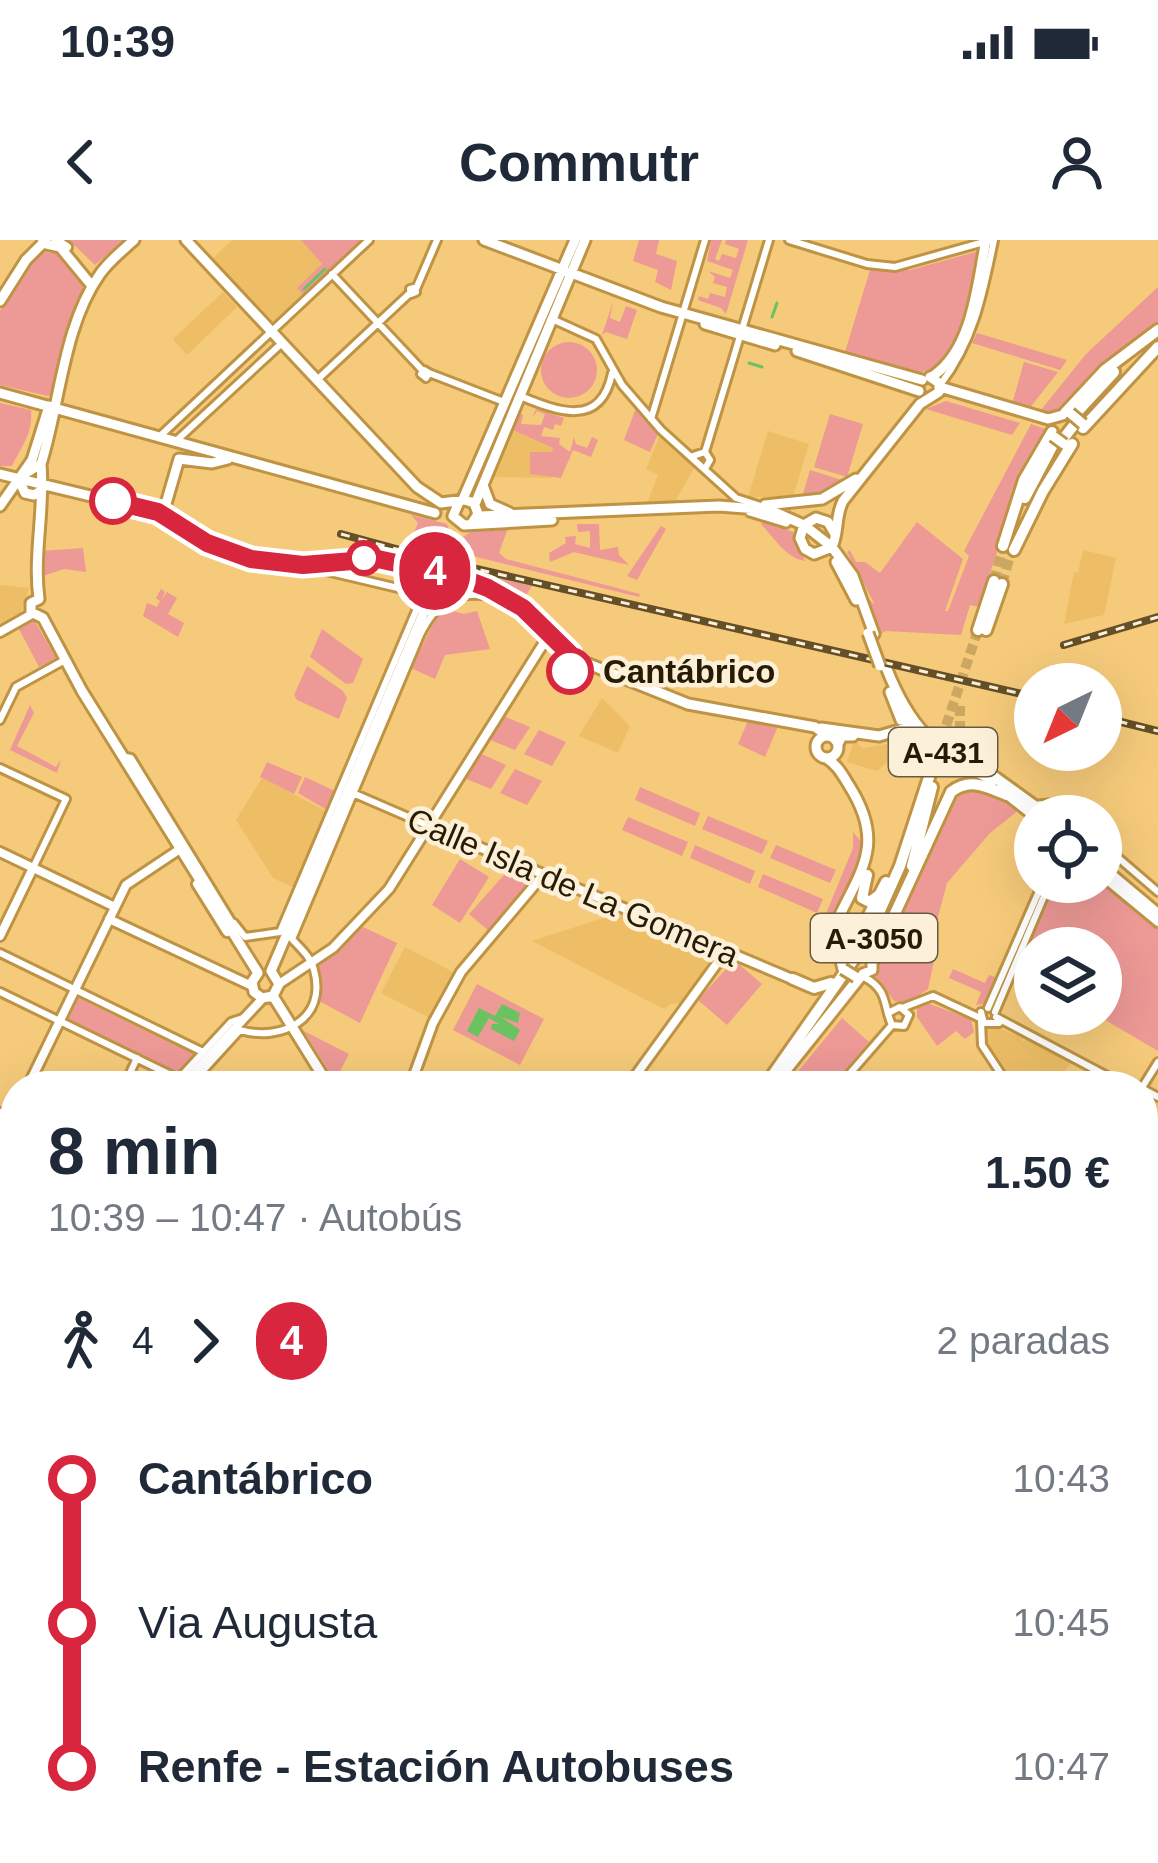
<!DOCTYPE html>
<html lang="es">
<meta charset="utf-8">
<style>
body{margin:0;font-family:Arial,sans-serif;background:#f6f6f7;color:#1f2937;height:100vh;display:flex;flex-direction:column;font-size:45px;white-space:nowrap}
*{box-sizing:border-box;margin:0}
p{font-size:39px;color:#747a83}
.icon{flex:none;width:66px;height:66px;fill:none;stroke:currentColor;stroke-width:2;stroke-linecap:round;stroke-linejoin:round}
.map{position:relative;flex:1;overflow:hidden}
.sheet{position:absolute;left:0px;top:831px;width:1158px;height:792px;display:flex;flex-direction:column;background:#fff;border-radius:48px 48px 0 0;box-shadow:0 12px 48px #0002}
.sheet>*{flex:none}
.badge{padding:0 24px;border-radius:39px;font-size:42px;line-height:78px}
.needle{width:78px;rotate:223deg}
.buttons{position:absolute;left:1014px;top:423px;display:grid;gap:24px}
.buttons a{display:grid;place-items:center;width:108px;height:108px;border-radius:50%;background:#fff;box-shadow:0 12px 48px #0002;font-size:60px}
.map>.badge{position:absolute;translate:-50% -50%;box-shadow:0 0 0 6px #fff}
.legs{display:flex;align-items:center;gap:18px;height:132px;padding:0 48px;font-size:39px}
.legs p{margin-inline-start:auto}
.head{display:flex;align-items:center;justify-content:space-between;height:204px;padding:0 48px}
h1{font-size:66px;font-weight:800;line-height:90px}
ul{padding:0 48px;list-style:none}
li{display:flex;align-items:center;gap:42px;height:144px;font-size:45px}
li i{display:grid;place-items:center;width:18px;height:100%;margin:0 15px;background:currentColor}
li i::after{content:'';width:30px;height:30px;margin:-15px;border:9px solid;border-radius:50%;background:#fff}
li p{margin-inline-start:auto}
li:first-child i{background:linear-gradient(#0000 50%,currentColor 0)}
li:last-child i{background:linear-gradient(currentColor 50%,#0000 0)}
.status{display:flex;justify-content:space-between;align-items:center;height:84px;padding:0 60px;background:#fff;direction:ltr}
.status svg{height:33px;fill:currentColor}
header{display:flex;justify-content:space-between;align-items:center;height:156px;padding:0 48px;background:#fff;font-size:54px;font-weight:800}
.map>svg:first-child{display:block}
.built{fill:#edbe66}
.green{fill:#ed9996}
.water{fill:#6bc261}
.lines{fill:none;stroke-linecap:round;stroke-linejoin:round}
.stream{stroke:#6bc261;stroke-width:3}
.trunk-tunnel{stroke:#cca762;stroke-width:10;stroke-dasharray:10 5;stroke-linecap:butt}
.tertiary-casing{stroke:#be9444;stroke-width:12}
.secondary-casing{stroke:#be9444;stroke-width:14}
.primary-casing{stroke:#be9444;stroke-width:15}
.trunk-casing{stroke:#be9444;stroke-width:16}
.tertiary{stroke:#fff;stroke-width:6}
.secondary{stroke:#fff;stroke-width:8}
.primary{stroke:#fff;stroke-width:9}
.trunk{stroke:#fff;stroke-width:10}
.rail-casing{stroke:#654f26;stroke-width:8}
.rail{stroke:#fdf0d9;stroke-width:3;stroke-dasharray:9;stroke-linecap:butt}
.primary-bridge-casing{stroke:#be9444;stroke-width:15;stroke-linecap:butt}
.primary-bridge{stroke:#fff;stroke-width:9}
.line-1-casing{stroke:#fff;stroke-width:27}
.line-1{stroke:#d7263d;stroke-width:18}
.stop-1-dot{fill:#fff;stroke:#d7263d;stroke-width:6}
.labels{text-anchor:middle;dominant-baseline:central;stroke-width:9;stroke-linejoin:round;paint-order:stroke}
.shield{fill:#fdf0d9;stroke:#685b43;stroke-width:3}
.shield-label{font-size:30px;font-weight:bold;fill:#281b03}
.stop-label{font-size:33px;font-weight:bold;fill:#281b03;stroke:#fdf0d9;text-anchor:start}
.street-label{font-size:33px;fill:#281b03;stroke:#fdf0d9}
</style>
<div class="status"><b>10:39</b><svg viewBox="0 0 49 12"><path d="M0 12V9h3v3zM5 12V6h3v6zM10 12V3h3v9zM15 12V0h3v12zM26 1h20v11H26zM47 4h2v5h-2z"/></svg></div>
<header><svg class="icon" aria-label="back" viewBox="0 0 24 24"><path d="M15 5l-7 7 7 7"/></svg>Commutr<svg class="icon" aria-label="person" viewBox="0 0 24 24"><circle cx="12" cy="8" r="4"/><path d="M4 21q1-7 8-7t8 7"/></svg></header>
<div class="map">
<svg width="1158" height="1623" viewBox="0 0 1158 1623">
<rect width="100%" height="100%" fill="#f5ca7a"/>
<path class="built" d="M232,0H301L323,25L298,48L304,55L272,85L211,20Z
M223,52L237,67L187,115L173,99Z
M511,189L553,208L552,238L492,237Z
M768,191L809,204L793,257H748Z
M660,195L696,225L674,263H647L658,235L646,229Z
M1083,310L1116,318L1104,375L1064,384L1074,332L1078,333Z
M0,345L29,348L21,372L0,383Z
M602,458L630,486L618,513L579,496Z
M854,500L863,508L898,502L901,510L877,531L847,522Z
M262,538L326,571L294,648L273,638L236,580Z
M613,668L719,714L683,764H670L664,769L532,701L606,677Z
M405,707L457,734L432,779L381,753Z
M999,788L1023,798L1022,802L1026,800L1072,821L1054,846H1017L988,804L986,790Z"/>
<path class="green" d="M69,0H124L95,25Z
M301,0H366L304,56L297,48L322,24Z
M639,0H659L656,14L677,21L671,50L655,42L658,30L633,21Z
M711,0H722L715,19L719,21L722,14L736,18L739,9L725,4L726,0H748L726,74L721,68L698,60L699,56L708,59L710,53L725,57L727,47L713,43L715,37L708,31L730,38L733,30L707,21Z
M979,11L960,90L938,128L917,133L845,112L870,30H910Z
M38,12L60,13L86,44L62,109L54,153L48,156L0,145V71Z
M561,37L567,39L472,258L469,256Z
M1158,47V85L1066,166L1051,175L1042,174L1041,170L1086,114Z
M613,62L610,78L620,82L626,66L637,70L627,99L606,92L602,95Z
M977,93L1067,120L1060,130L972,103Z
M541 130a28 28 0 1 1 56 0a28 28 0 1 1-56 0Z
M1024,122L1058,132L1029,169L1012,164Z
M946,161L1020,183L1012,195L926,169Z
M0,163L31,170C33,194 22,206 12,226H0Z
M636,168L658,194L650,212L624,200Z
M536,169L564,178L561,186L555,184L553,190L544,187L541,196L560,198L559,204L570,212L574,197L576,204L587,208L592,197L598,200L591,217L573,210L561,238L530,234V212H552L553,208L513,190L519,173L523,175L521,184L541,185L545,174L537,171L532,178Z
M830,174L863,184L847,237L814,227Z
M1031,184L1045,189L1047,195L1008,256L1021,239L979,367L970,365L961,395L886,391L878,395L865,356L875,365L847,312L850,310L856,322H865L880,333L917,282L963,319L945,371H948L969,316L964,311Z
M810,230L845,241L826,252L802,257Z
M411,275L447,284L450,294L444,308L413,295L418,283Z
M763,280L793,292L805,321C787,319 773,297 761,284Z
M577,284H599L600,310L618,307L619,315L629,325L574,312L550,322L549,313L566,303L565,297L576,296L575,304L590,308V291L578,292Z
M661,286L666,289L637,340L627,336Z
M476,288H508L499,313L506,319L640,354L639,357L456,312L463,297Z
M83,308L86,332L64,329L40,337L41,311Z
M399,316L532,346L524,358H518L464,333Z
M161,349L165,352L161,361L167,352L177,358L168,374L184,383L178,397L143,376L147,363L157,367L160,361L156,358Z
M441,368L464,374L477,371L490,409L445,415L435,439L411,428Z
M34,380L56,418L39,427L19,389Z
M322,389L363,419L353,443L346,444L310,417Z
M307,426L343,451L347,458L339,479L297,460L294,455Z
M30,465L34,473L17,506L56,527L61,519L57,533L10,510Z
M503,476L530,487L515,510L488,499Z
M748,481L778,486L765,517L738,504Z
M539,490L566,502L552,526L524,514Z
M479,513L506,525L491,549L464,538Z
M267,522L302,537L294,554L260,537Z
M515,529L542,541L527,565L500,553Z
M305,537L335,551L327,570L298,553Z
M640,547L700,573L695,586L635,560Z
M964,548L995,552L1019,570L990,593L947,643L931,703L937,707L928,749L909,762L894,761L875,736L878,714L953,555Z
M708,576L768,601L762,614L702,589Z
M628,577L688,602L682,616L622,590Z
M853,592L864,605V614L828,686L827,700L814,703L853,608Z
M695,605L755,631L750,644L690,618Z
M776,605L836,630L830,643L770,618Z
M460,619L489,637L460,683L432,665Z
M512,626L537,637L490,692L469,674Z
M763,634L823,659L817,673L758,647Z
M1101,641L1158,687V811L1095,774H1101V708H1035V747L1014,737L1055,642Z
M363,687L397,703L360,783L319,761L318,725Z
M734,720L762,744L727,785L698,760Z
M953,729L985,743L989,735L995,737L984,764L976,765L981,752L949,738Z
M477,744L544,779L520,825L453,790Z
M78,758L194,814L177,832L68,779Z
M924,762L971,779L974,792L965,799L956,791L937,806L917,777V768Z
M842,778L869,802L832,846H786Z
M304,791L349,814L335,841Z
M0,877L15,893V991L11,976L0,965Z
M0,1170L15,1186V1248L0,1233Z
M11,1259L15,1263V1329L0,1317V1282Z"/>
<path class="water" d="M502,764L520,773L518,783L501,777L520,790L514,801L491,789L492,784H499L489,778L478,797L467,791L479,768L495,776Z"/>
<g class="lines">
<path class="stream" d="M304,49L325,29
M772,77L777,63
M749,123L762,127"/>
<path class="trunk-tunnel" d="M994,341L1003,306
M1002,344L1012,309
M960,466V493L965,508
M932,528L978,390"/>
<defs>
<path id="tertiary" d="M789,0L867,24L895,27L991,0
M332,34L423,131
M414,48L416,52L411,54L410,49Z
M416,49L437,0
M552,79L596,99L622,145L661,190L736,258L767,268
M424,130L429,133L426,138L421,134Z
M429,133L504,162
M317,140L410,53
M940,145C974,101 983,54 994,0
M520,156C557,171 601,189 612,133
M651,179L705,0
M159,197L369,0
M175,202L282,103
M705,212L769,0
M693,216L705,212L710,220L706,227
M0,480L16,447L63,421
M126,517L131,518L234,686
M0,528L66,559L33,628
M355,554L429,586
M1033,565L1065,562L1078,576
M1101,603L1158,652
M234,683L245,697L280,692L421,359L419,353L309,327
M0,713L203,812
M864,737C889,750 883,766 892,785
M0,752L179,839
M902,768L933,756L980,778
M988,768L1043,642
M890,772L900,767L909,775L904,786L892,785
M981,772L984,783H999
M995,772L1050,642
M996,777L1126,846
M981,780L982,805L1009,846
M124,846L137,818
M172,846L231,782L243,778
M189,846L240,790C280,802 328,780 314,730C311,717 300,708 292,699L420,395C438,358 457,350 498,357
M839,846L892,785
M1143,846L1158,822
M1143,849L1158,857
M0,1324L15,1336
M0,1435L15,1431
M800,1608L809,1623"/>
<path id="secondary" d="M56,0L67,7
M0,392L32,374
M1007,555L1035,577
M1033,565L1046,576
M429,586L792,739
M0,612L115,667
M1101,625L1158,673
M1101,635L1158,682
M197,644L227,692
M109,679L252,746
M0,696L33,628
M279,744L333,708L389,649L550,393
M28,846L126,645L177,611
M181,846L263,758
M410,846L433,783L461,732L544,634
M628,846L726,711
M0,873L15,889
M2,1008L3,1022L15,1029"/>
<path id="primary" d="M186,0L417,247L441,263L465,260L474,263L478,274L472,283
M484,0L661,67L922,140
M42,3L60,7L92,46
M0,61L26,20L46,0
M705,84L775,105
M797,111L919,151
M933,136C973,109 977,44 986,0
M940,147L1048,179L1070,173
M0,153L435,273
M0,234L157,272L207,303L251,319L303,325L378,319L459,337L489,348L523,369L570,414
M18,238L41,224C60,164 63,86 100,34C109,21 122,11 134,0
M18,238L25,253L34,255L42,250
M483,245L490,264L510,273
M463,259L575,0
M459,262L453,276L464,285L552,280
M475,264L585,0
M765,265L822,259L856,239
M0,266L32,220L49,166
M750,271L786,282
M163,274L179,219L212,223L228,219
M481,276L719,266L770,270L804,285L832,307L853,336L874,394
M835,294L828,282L816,278L804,285L800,298L805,309L814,314L832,307C839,292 835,276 843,261L920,164L939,152V143L930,137
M836,322L856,360
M39,359C33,314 45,269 41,224
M39,359L31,363V372L43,378
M43,378L82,451L258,733
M570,414L567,421L571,429H580L586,423
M586,423L688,464L815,487L828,496
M886,427C911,491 934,508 993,541
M890,452L901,480
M901,475L916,497L943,518
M821,488L879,496L910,487
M816 507a11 11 0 1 1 22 0a11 11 0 1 1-22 0Z
M838,504L842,496H853
M826,518C838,525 843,536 850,547C888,608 857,634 833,690L843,729
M271,731L435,346
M271,731L279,744L273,756
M258,733L252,742L254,752L262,758L273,756
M856,737L872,730V713
M273,756L329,846"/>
<path id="trunk" d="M1079,170L1114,132
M1065,173L1105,130L1158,90
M1083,188L1158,107
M1063,199L1078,180
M1025,258L1054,203
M1003,306L1024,240L1052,192
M1014,310L1043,251L1072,204
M978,390L994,341
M986,390L1002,344
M965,508L979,526L1033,565
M912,626L932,547
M867,635L862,658L870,662L879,655
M853,706L886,642
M874,719L951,552C970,537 987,547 1007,555
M793,739L814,748L831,743
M765,846L866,702L900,626L932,528
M773,846L860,737"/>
</defs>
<use href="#tertiary" class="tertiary-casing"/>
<use href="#secondary" class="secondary-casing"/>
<use href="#primary" class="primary-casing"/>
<use href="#trunk" class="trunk-casing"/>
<use href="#tertiary" class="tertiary"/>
<use href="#secondary" class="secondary"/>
<use href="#primary" class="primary"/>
<use href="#trunk" class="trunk"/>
<defs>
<path id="rail" d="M341,294L437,320L1035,457
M1064,405L1158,377
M1101,477L1158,491"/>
</defs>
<use href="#rail" class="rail-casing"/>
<use href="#rail" class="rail"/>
<defs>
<path id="primary-bridge" d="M1070,173L1083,184
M1053,196L1064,204
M435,346L453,302
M868,393L880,426
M859,705L872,713
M843,729L856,737"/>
</defs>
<use href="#primary-bridge" class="primary-bridge-casing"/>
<use href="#primary-bridge" class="primary-bridge"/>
</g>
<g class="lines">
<defs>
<path id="line-1" d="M113,261L158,272L207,303L251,319L303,325L378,319L459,337L488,348L523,368L570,414V431"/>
</defs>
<use href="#line-1" class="line-1-casing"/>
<use href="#line-1" class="line-1"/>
</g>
<g class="stop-1-dot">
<circle cx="113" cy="261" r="21"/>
<circle cx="364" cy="318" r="15"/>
<circle cx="570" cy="431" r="21"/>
</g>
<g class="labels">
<g class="shield">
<rect x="889" y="488" width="108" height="48" rx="9"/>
<rect x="811" y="674" width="126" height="48" rx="9"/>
</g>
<g class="shield-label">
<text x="943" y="512">A-431</text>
<text x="874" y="698">A-3050</text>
</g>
<g class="stop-label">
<text x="603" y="431">Cantábrico</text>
</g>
<g class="street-label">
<text transform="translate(573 647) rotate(23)">Calle Isla de La Gomera</text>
</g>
</g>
</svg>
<div class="buttons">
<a><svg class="needle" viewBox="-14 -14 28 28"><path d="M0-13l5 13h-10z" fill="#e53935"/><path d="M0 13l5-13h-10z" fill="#747a83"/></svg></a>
<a><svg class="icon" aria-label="locate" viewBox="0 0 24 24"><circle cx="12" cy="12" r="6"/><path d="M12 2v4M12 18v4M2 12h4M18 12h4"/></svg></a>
<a><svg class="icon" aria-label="layers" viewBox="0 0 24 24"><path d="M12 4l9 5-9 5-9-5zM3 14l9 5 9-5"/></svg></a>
</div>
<b class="badge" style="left:435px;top:331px;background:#d7263d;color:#fff">4</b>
<section class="sheet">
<div class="head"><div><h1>8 min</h1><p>10:39 – 10:47 · Autobús</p></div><b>1.50 €</b></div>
<div class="legs"><svg class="icon" aria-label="walk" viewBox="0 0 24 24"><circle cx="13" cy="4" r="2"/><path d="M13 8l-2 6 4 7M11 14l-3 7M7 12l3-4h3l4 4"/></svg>4<svg class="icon" aria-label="forward" viewBox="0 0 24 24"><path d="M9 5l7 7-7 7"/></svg><b class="badge" style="background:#d7263d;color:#fff">4</b><p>2 paradas</p></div>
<ul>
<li><i style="color:#d7263d"></i><b>Cantábrico</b><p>10:43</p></li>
<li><i style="color:#d7263d"></i><span>Via Augusta</span><p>10:45</p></li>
<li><i style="color:#d7263d"></i><b>Renfe - Estación Autobuses</b><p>10:47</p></li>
</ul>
</section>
</div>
